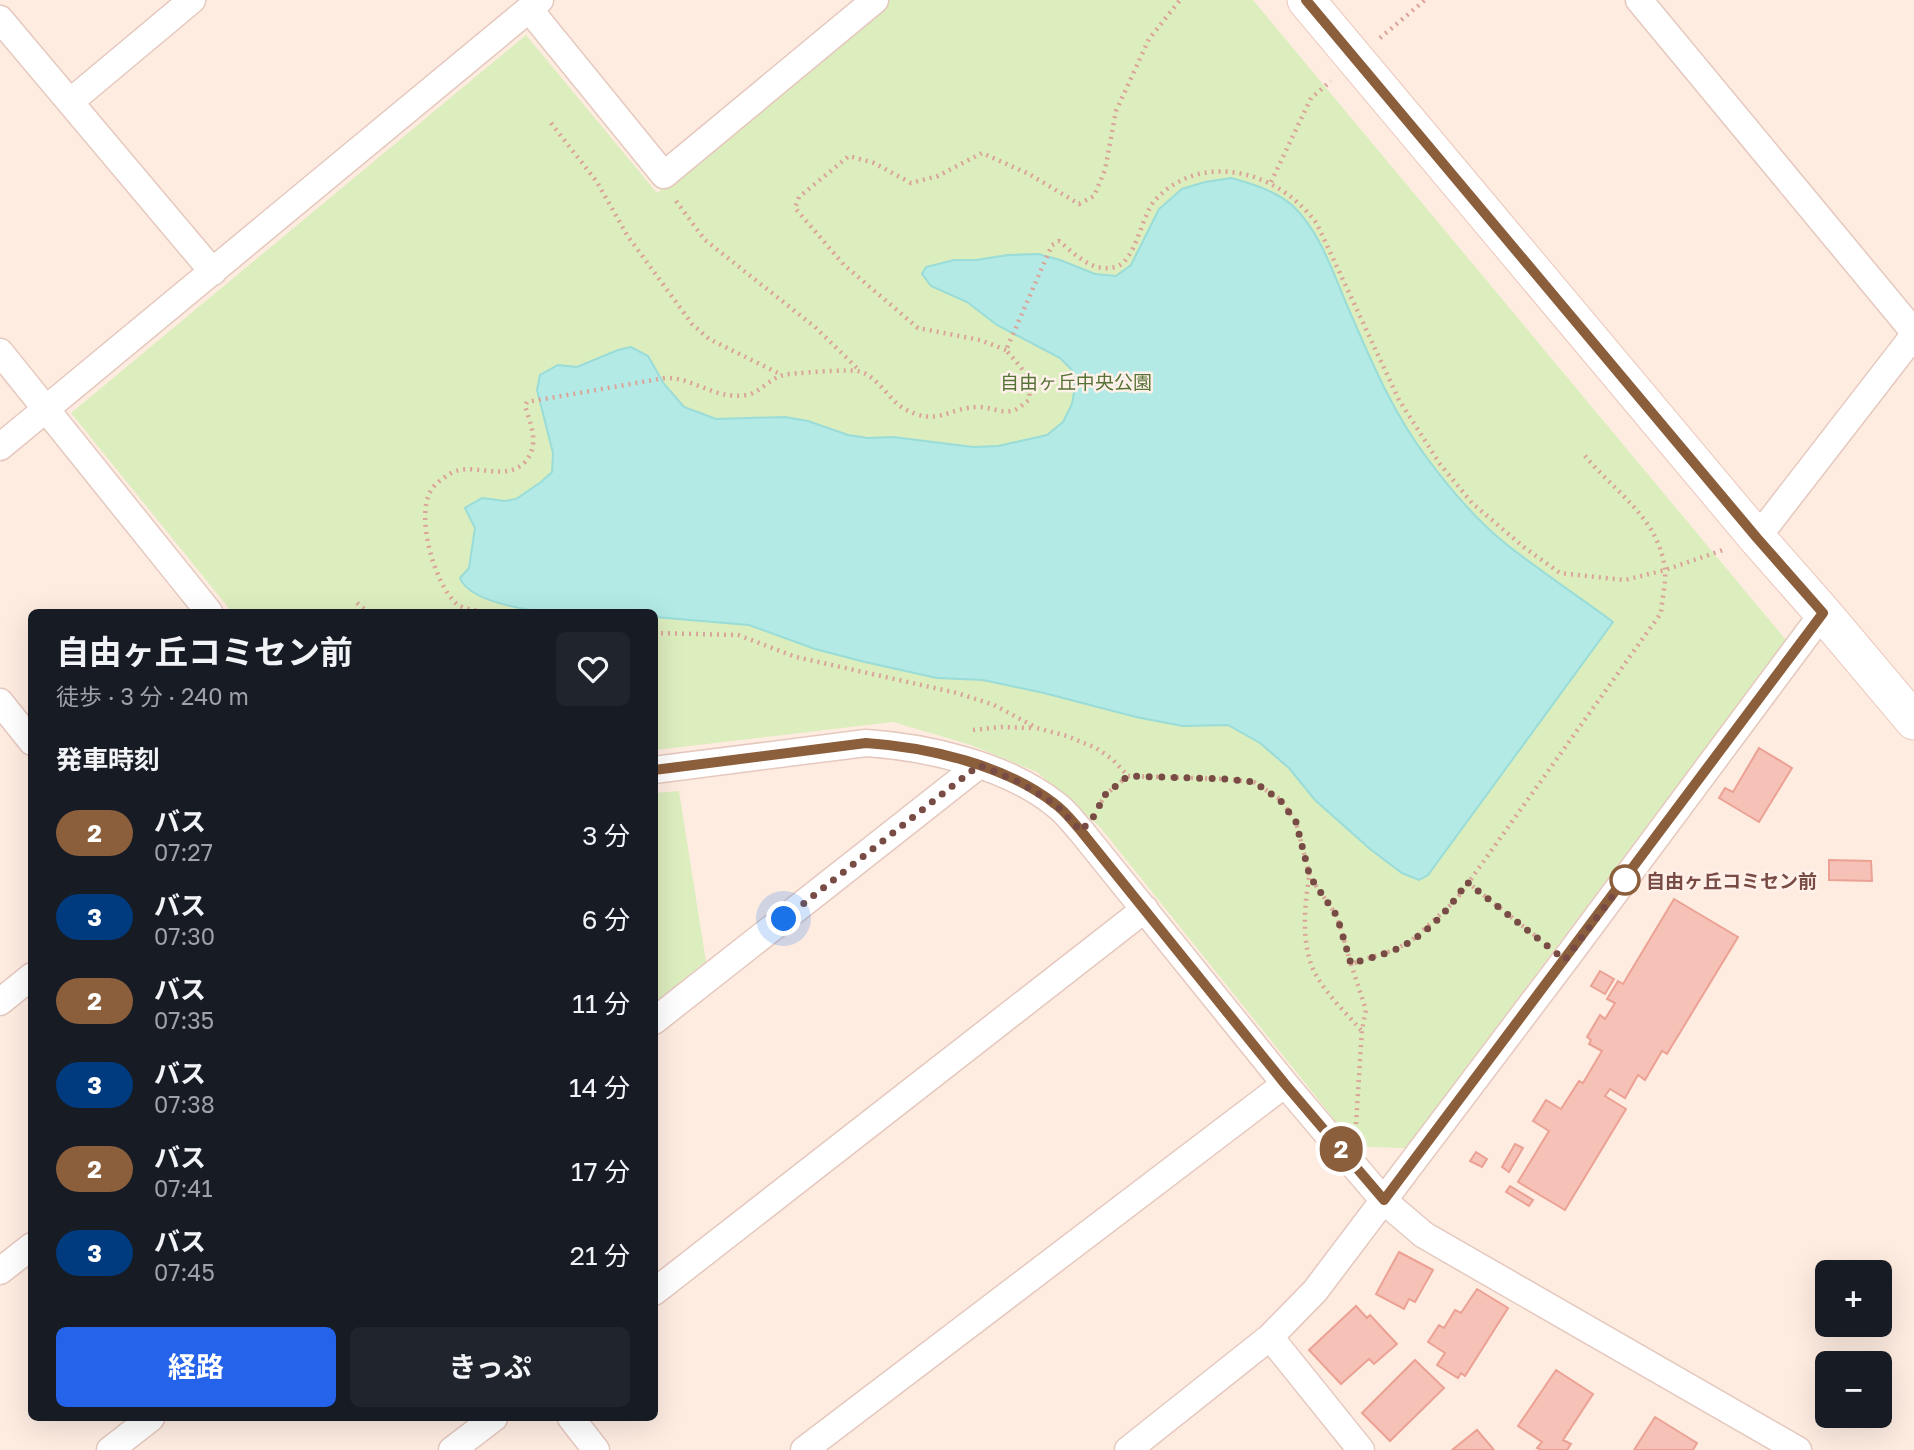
<!DOCTYPE html>
<html lang="ja">
<meta charset="utf-8">
<style>
body{margin:0;font-family:"Golos Text","Noto Sans JP",sans-serif;background:#20242c;color:#f1f3f6;height:100vh;display:flex;flex-direction:column;font-size:26px;white-space:nowrap}
*{box-sizing:border-box;margin:0}
p{font-size:23px;color:#9ea1a6}
.icon{flex:none;width:38px;height:38px;fill:none;stroke:currentColor;stroke-width:2;stroke-linecap:round;stroke-linejoin:round}
.map{position:relative;flex:1;overflow:hidden}
.sheet{position:absolute;left:28px;top:609px;width:630px;height:812px;display:flex;flex-direction:column;background:#171b24;border-radius:10px;box-shadow:0 7px 28px #0002}
.sheet>*{flex:none}
.badge{padding:0 14px;border-radius:23px;font-size:24px;line-height:46px}
.buttons{position:absolute;left:1815px;top:1260px;display:grid;gap:14px}
.buttons a{display:grid;place-items:center;width:77px;height:77px;border-radius:10px;background:#171b24;box-shadow:0 7px 28px #0002;font-size:35px}
.you{position:absolute;width:35px;height:35px;margin:-18px;border:5px solid #fff;border-radius:50%;background:#1a73e8;box-shadow:0 0 0 10px #1a73e833}
.map>.badge{position:absolute;translate:-50% -50%;box-shadow:0 0 0 4px #fff}
h2{padding:0 28px;font-size:26px;line-height:63px}
.round{display:grid;place-items:center;flex:none;width:74px;height:74px;border-radius:10px;background:#20242c}
.summary{display:flex;align-items:center;justify-content:space-between;height:119px;padding:0 28px}
h1{font-size:33px;font-weight:700;line-height:52px}
.action{display:flex;gap:14px;margin-top:auto;padding:14px 28px}
.action a{flex:1;height:80px;border-radius:10px;background:#2563eb;color:#fff;font-size:28px;font-weight:700;line-height:80px;text-align:center}
.action a+a{background:#20242c;color:#f1f3f6}
ul{padding:0;list-style:none}
li{display:flex;align-items:center;gap:21px;height:84px;padding:0 28px}
li div{flex:1}
li b{display:block;font-size:26px}
li em{font-style:normal}
li .badge{min-width:77px;font-weight:700;text-align:center}
.map>svg:first-child{display:block}
.green{fill:#dcedbe}
.water{fill:#b3eae5;stroke:#99dcd8;stroke-width:2}
.building{fill:#f6c1b6;stroke:#eba294;stroke-width:2}
.lines{fill:none;stroke-linecap:round;stroke-linejoin:round}
.street-casing{stroke:#e5c8be;stroke-width:29}
.secondary-casing{stroke:#ebc7bb;stroke-width:39}
.path{stroke:#dba499;stroke-width:4.5;stroke-dasharray:2 5;stroke-linecap:butt}
.street{stroke:#fff;stroke-width:26}
.secondary{stroke:#fff;stroke-width:37}
.line-casing{stroke:#fff;stroke-width:16}
.line{stroke:#8b5e3c;stroke-width:10}
.walk{stroke:#784c45;stroke-width:7;stroke-dasharray:0 12.6}
.stop-dot{fill:#fff;stroke:#8b5e3c;stroke-width:3.5}
.labels{text-anchor:middle;dominant-baseline:central;stroke-width:5;stroke-linejoin:round;paint-order:stroke}
.park-label{font-size:19px;fill:#567337;stroke:#fff1e9}
.stop-label{font-size:19px;font-weight:bold;fill:#784c45;stroke:#fff1e9;text-anchor:start}
</style>
<div class="map">
<svg width="1914" height="1450" viewBox="0 0 1914 1450">
<rect width="100%" height="100%" fill="#feece1"/>
<path class="green" d="M888,0H1253L1786,640L1406,1148L1368,1147L1337,1123L1100,827L1037,772L971,745L893,722L655,750L654,612H232L71,413L526,35L657,193Z
M679,791L706,962L655,1002V793Z"/>
<path class="water" d="M1231,178C1253,184 1276,191 1293,206C1320,232 1332,270 1346,303C1369,356 1392,412 1427,458C1450,489 1476,520 1506,544C1540,571 1578,596 1613,622L1428,875L1419,880L1402,873L1370,849L1315,800L1289,768L1260,743L1228,725L1183,726L1136,717L1044,693L983,680L937,678L865,662L815,649L749,625L655,617L654,612H543C521,609 469,601 460,578L469,568L475,528L465,508L482,498L505,501L516,499L541,482L552,472L553,453L537,390L540,375L558,365L577,367L618,350L631,347L648,356L664,384L684,407L716,419L785,417L808,421L848,435L868,438L893,437L973,447L998,446L1047,435L1063,422L1072,404L1075,387L1072,370L1060,358L997,325L967,302L931,286L922,274L926,267L954,260H976L1008,255L1038,254L1060,260L1095,274L1116,276L1131,265L1159,209L1182,189L1205,182Z"/>
<path class="building" d="M1759,748L1792,768L1759,822L1719,798L1725,788L1733,792Z
M1829,860L1871,861L1872,881L1829,880Z
M1674,899L1738,937L1667,1054L1662,1051L1645,1080L1638,1075L1625,1098L1610,1089L1605,1096L1626,1109L1565,1210L1518,1182L1549,1131L1533,1121L1546,1100L1561,1109L1579,1081L1583,1083L1602,1051L1589,1044L1591,1040L1587,1037L1600,1015L1605,1019L1615,1003L1607,999L1618,981L1623,984Z
M1600,971L1614,979L1605,994L1591,986Z
M1515,1144L1523,1148L1509,1172L1502,1167Z
M1476,1152L1487,1159L1482,1167L1470,1161Z
M1510,1186L1533,1200L1529,1206L1506,1192Z
M1399,1252L1433,1270L1415,1302L1409,1299L1404,1309L1376,1294Z
M1477,1289L1508,1308L1465,1376L1461,1373L1458,1378L1437,1365L1445,1353L1428,1342L1439,1325L1444,1328L1455,1310L1461,1313Z
M1356,1306L1367,1318L1370,1315L1397,1344L1374,1364L1369,1359L1341,1384L1309,1350Z
M1415,1360L1444,1388L1390,1441L1362,1413Z
M1556,1370L1593,1394L1563,1440L1571,1444L1567,1450H1542L1537,1448L1542,1442L1518,1426Z
M1655,1417L1697,1443L1693,1450H1634Z
M1477,1430L1494,1450H1452Z"/>
<g class="lines">
<defs>
<path id="street" d="M1639,0L1914,332
M529,9L664,175L875,0
M0,19L213,272
M70,102L192,0
M0,352L209,612
M0,447L540,0
M1757,538L1914,335
M0,702L32,742
M654,770L866,743C927,747 1006,765 1055,804C1065,811 1073,822 1081,831L1285,1084L1384,1201L1424,1235L1798,1450
M0,1002L32,976
M654,1021L979,765
M0,1271L32,1246
M654,1292L1145,909
M1270,1337L1361,1450
M571,1418L596,1450
M110,1450L151,1418
M452,1450L494,1418
M804,1450L1285,1084
M1128,1450L1270,1337L1315,1291L1565,960L1823,613"/>
<path id="secondary" d="M1306,0L1757,538L1823,613L1914,721"/>
</defs>
<use href="#street" class="street-casing"/>
<use href="#secondary" class="secondary-casing"/>
<path class="path" d="M1380,38L1425,0
M551,123L597,182L627,235L692,324L709,339L782,375
M1271,182L1311,98L1331,81
M676,201L705,240L815,327L859,370
M1006,350L980,340L918,328L844,265L795,208L799,197L849,156L874,163L911,183L938,176L982,153L1029,174L1079,204L1094,196L1105,170L1116,111L1149,39L1180,0
M357,603L368,612
M483,612C475,610 463,609 457,604C435,586 414,514 432,489C435,484 443,478 448,475C470,459 504,484 525,462C540,445 531,425 525,406L527,402L665,378C694,377 713,400 747,395C761,392 771,377 784,375C790,373 854,369 858,371C877,375 888,399 903,408C938,428 947,407 980,407C990,407 1001,413 1011,411C1018,410 1023,404 1029,400C1032,375 1020,367 1006,350L1052,245L1059,241C1075,254 1092,273 1115,267C1136,262 1141,216 1155,200C1203,149 1280,172 1317,224L1399,400L1440,464L1472,503L1525,548L1560,573L1625,580L1665,570L1723,550
M654,633L738,635L796,657L957,693L994,705L1037,728L1067,736L1096,748L1112,759L1128,776L1225,779L1254,782L1281,800L1296,822L1310,877L1337,916L1351,964L1394,950L1411,941L1456,900L1661,613C1662,599 1666,583 1665,570C1659,516 1612,491 1582,452
M973,730L1001,727L1034,728
M1098,808L1105,795L1128,776
M1309,878C1304,907 1301,949 1316,975C1327,995 1346,1013 1361,1030
M1467,882L1543,942
M1351,964L1366,1010L1362,1030L1356,1124"/>
<use href="#street" class="street"/>
<use href="#secondary" class="secondary"/>
</g>
<g class="lines">
<defs>
<path id="line" d="M654,770L866,743C927,747 1006,765 1055,804C1065,811 1073,822 1081,831L1285,1084L1384,1200L1823,613L1757,538L1306,0"/>
</defs>
<use href="#line" class="line-casing"/>
<use href="#line" class="line"/>
<path class="walk" d="M784,919L979,765L1019,782L1055,804L1081,831L1094,816L1105,795L1128,776L1226,779L1254,782L1280,800L1296,822L1310,877L1337,916L1351,964C1365,959 1380,956 1394,950C1424,938 1450,909 1467,882L1565,960L1630,873L1625,880"/>
</g>
<circle class="stop-dot" cx="1625" cy="880" r="14"/>
<g class="labels">
<g class="park-label">
<text x="1076" y="381">自由ヶ丘中央公園</text>
</g>
<g class="stop-label">
<text x="1646" y="880">自由ヶ丘コミセン前</text>
</g>
</g>
</svg>
<div class="buttons">
<a>+</a>
<a>−</a>
</div>
<div class="you" style="left:784px;top:919px"></div>
<b class="badge" style="left:1341px;top:1149px;background:#8b5e3c;color:#fff">2</b>
<section class="sheet">
<div class="summary"><div><h1>自由ヶ丘コミセン前</h1><p>徒歩 · 3 分 · 240 m</p></div><a class="round"><svg class="icon" aria-label="heart" viewBox="0 0 24 24"><path d="M12 20l-8-8c-3-5 5-10 8-4 3-6 11-1 8 4z"/></svg></a></div>
<h2>発車時刻</h2>
<ul>
<li><span class="badge" style="background:#8b5e3c;color:#fff">2</span><div><b>バス</b><p>07:27</p></div><em>3 分</em></li>
<li><span class="badge" style="background:#003b80;color:#fff">3</span><div><b>バス</b><p>07:30</p></div><em>6 分</em></li>
<li><span class="badge" style="background:#8b5e3c;color:#fff">2</span><div><b>バス</b><p>07:35</p></div><em>11 分</em></li>
<li><span class="badge" style="background:#003b80;color:#fff">3</span><div><b>バス</b><p>07:38</p></div><em>14 分</em></li>
<li><span class="badge" style="background:#8b5e3c;color:#fff">2</span><div><b>バス</b><p>07:41</p></div><em>17 分</em></li>
<li><span class="badge" style="background:#003b80;color:#fff">3</span><div><b>バス</b><p>07:45</p></div><em>21 分</em></li>
</ul>
<div class="action"><a>経路</a><a>きっぷ</a></div>
</section>
</div>
